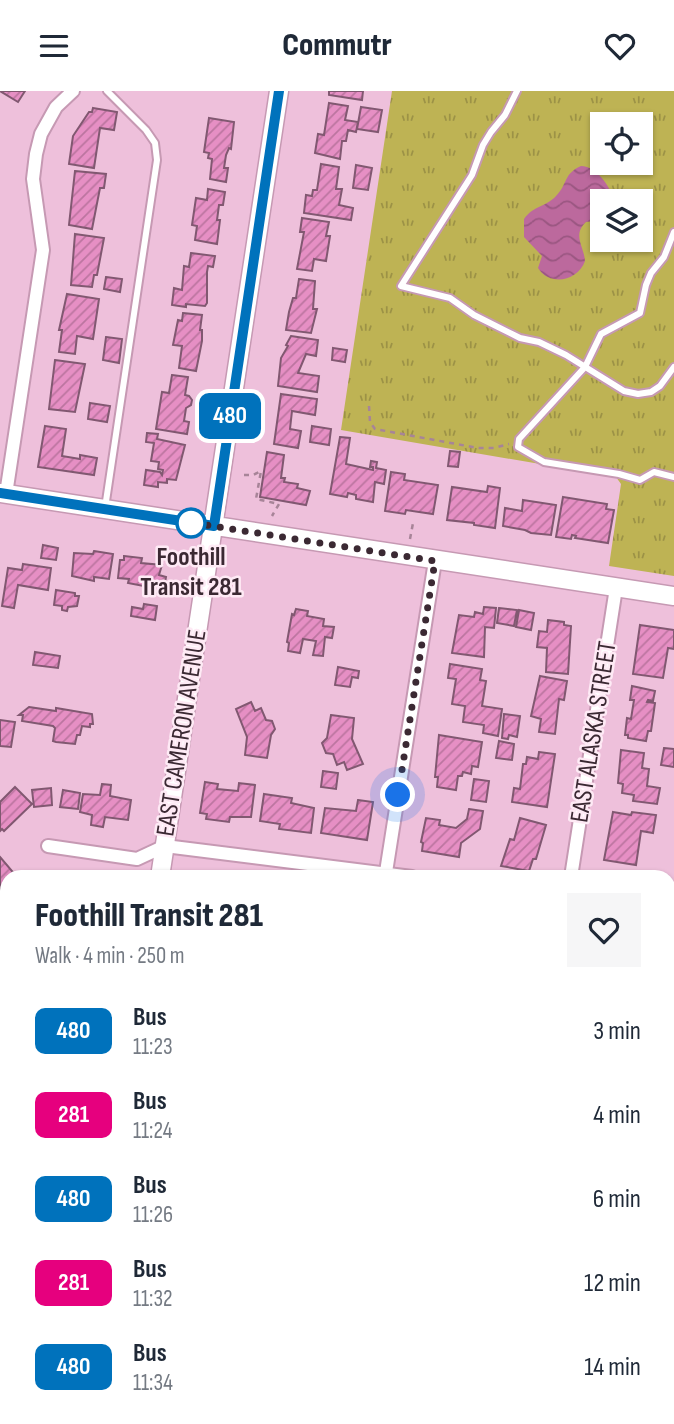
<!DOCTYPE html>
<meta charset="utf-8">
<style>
body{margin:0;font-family:"Sofia Sans Condensed",sans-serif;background:#f6f6f7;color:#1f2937;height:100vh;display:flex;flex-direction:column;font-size:26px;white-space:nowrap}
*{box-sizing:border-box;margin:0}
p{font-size:23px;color:#747a83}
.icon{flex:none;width:38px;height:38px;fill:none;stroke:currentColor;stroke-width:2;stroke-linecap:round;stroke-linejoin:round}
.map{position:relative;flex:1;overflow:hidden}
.details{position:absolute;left:0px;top:779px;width:676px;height:555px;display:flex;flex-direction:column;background:#fff;border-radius:21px 21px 0 0;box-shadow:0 2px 5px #0004}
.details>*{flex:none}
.badge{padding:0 14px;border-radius:10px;font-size:24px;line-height:46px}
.controls{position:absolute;left:590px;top:21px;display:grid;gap:14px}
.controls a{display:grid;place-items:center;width:63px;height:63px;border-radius:0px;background:#fff;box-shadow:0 2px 5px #0004;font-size:35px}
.you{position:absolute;width:35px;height:35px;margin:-18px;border:5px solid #fff;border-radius:50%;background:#1a73e8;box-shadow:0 0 0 10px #1a73e833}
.map>.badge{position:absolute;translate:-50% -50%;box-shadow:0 0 0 4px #fff}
.round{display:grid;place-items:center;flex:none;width:74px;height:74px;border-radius:0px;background:#f6f6f7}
.headline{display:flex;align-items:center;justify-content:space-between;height:119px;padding:0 35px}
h1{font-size:33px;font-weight:800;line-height:52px}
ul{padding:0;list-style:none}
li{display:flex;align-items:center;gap:21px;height:84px;padding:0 35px}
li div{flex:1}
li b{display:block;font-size:26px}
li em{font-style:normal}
li .badge{min-width:77px;font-weight:700;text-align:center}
header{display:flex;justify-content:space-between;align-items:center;height:91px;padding:0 35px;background:#fff;font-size:32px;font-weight:800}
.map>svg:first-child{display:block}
.grass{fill:url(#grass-tufts);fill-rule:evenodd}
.water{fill:url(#water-waves)}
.building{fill:url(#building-hatch);stroke:#815871;stroke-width:2}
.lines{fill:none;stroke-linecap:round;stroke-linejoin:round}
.lane-casing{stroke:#c699b3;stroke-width:10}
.street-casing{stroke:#c699b3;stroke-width:16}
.secondary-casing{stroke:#c699b3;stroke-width:21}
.path{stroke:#a78498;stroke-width:2.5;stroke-dasharray:5 5;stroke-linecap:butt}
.lane{stroke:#fff;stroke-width:6}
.street{stroke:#fff;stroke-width:12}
.secondary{stroke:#fff;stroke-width:18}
.line-casing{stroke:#fff;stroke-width:16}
.line{stroke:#0072bc;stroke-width:10}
.walk{stroke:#3b2933;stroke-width:7;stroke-dasharray:0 12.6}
.stop-dot{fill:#fff;stroke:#0072bc;stroke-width:3.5}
.labels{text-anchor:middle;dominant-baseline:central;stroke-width:5;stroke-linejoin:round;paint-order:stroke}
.stop-label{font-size:26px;font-weight:bold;fill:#3b2933;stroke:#feeaf5}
.street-label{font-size:26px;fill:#3b2933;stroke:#feeaf5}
</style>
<header><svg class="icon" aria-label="menu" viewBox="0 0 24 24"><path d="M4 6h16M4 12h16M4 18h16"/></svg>Commutr<svg class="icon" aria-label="heart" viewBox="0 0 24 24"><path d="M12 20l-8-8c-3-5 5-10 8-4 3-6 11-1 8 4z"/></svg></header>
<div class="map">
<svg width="674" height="1333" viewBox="0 0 674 1333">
<defs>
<pattern id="grass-tufts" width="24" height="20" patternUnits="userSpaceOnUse" patternTransform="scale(1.75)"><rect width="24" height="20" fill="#beb354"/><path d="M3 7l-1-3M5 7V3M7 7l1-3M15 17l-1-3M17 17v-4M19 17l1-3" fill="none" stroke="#9c9246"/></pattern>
<pattern id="water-waves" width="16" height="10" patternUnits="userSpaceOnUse" patternTransform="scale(1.75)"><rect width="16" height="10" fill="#bc699d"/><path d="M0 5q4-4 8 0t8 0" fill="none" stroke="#9a5681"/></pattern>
<pattern id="building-hatch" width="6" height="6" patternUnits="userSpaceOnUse" patternTransform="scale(1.75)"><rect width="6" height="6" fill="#e68fc4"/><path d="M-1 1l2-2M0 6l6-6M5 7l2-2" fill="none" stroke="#bc75a0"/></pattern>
</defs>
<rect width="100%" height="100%" fill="#eec0db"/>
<path class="grass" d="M392,0H674V485L609,475L621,393L616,386L341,339ZM602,33H640V72H602ZM602,110H640V149H602Z"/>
<path class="water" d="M581,75C597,75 610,96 615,110H602V129L586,131C572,144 584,155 585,170C578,190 550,196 538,177L542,165L524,146V128C534,114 546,116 556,105C568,93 563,83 581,75Z"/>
<path class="building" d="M0,0H25L18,11Z
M329,0H363L362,9L329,4Z
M329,12L348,15L345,29L358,31L356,41L348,39L346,50H342L340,68L315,62L318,43L324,44Z
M361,16L382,19L378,41L357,38Z
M93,17L117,21L114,39L100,37L94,77L69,73L73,45L89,21H92Z
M209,27L234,31L231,58L229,57L226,64L224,77H228L226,91L210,88L212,68L208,67L209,62L204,61Z
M321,73L339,76L336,98H342L339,114L353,117L351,129L304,122L306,104L312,105L313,99H317Z
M356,74L372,77L368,99L353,97Z
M75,80L106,83L104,97H100L92,138L69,134Z
M208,98L225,101L223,114H219L217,129H220L217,153L195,149L197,135L192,134L196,107L207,109Z
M302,127L329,131L326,145H330L326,170L314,168L312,180L297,178L304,141H300Z
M75,143L104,147L97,184H94L92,196L71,194Z
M191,162L215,165L213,176L208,175L207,181V212L205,215L186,213V216L172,214L174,197L182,199L184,175L189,176Z
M106,186L122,188L120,201L104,198Z
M299,188L315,190L313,218H317L311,242L286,239L289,221L293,207H296Z
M67,203L99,208L93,248L77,245L75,263L59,261L62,239H59Z
M183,222L202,224L200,239H202V250L196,280L179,277L182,255L173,254L178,229L182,230Z
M291,245L318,249L316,265L306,263L298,282L319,285L317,301L278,295L281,267L288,255L286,254Z
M106,246L122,248L119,272L103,269Z
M333,257L347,259L345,271L332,269Z
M55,269L85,273L75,321L49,318Z
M172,284L188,286L185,304L189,305L192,309L191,314L186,317L184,330L189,331L187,343L156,338L162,301L169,302Z
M281,303L317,308L315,324L292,320L290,338L301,340L298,357L274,353Z
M90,312L110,315L107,331L88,328Z
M45,335L66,338L62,365L80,368V364L97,367L94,384L38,376Z
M312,335L331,338L329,354L310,351Z
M147,342L158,343L157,348L185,354L176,389L167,388V392L158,391V396L144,394L146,379L160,381L162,384L163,379L158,378L159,371L151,370L154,352L146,351Z
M340,346L350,347L346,373L373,379V376H370L371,370L377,371L376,377L386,379L384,393L375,391L373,411L356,408V404L348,402L347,406L330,403Z
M450,360L460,361L458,376L448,375Z
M267,361L284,364L281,387H285L284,391L298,393L297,397L310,400L306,414L260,406Z
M391,381L405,383L404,389L438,394L433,423L406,419L405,423L385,420Z
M488,395L500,397L495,437L474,434V432L447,429L452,396L487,401Z
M563,406L607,413L606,418L614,419L608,452L575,447L576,445L572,444L571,448L556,446Z
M523,409L556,414L551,444L531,442L525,439L503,435L505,417L522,420Z
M43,454L58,457L56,469L41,467Z
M94,460L113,463L109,488L94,486V490L72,485L74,462L93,463Z
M124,465L142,467L141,472L162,474L159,484L166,486L163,503L148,501L149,496L128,492L129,488L118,487L120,469H124Z
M23,473L51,477L48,499L18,494L14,517L2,515L8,477L22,479Z
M56,499L75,502V505H79L77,515L68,516L67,520L62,519V515L54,514Z
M144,513L157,515L155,529L131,525L132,516L143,518Z
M484,516L496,517L494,537L485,536L484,566L452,562L459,524L474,526L475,521L483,523Z
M499,517L517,519L514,535L497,532Z
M296,518L308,520L307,525L324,528L323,535L334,536L332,547L325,546L323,565L313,564L316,550L303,548L300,562L288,560L289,552L287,551L292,523L294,524Z
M519,519L534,522L531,539L516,536Z
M548,529L564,531V534L571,535L568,583L546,581L547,557L537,556L539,540L547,541Z
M640,534L674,539V558L668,557L663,587L633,583Z
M35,561L60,565L58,577L33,574Z
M450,573L482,578L480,589L486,590L482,615L502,618L498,645L483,642L484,634L463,631L465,615L452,613L456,588L448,587Z
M338,576L359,580L358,587L352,586L350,596L335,594Z
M540,585L567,590L564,609L559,608L555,643L539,641L541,628L531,625Z
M632,595L655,600L653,610L648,609L647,611L655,612L651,640H648L646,650L628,647V644H625L627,627L631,628L634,609H630Z
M251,611L255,620L261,617L266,629L272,630L275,638L271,644L267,667L245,664L247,646L236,618Z
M29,616L56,620V617L92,623L93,633H90V636L82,635L80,644H77L75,653L56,651L53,650L55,637L53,635L22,630L23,624H19Z
M504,623L520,625L517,646L509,644L508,648L502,647Z
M331,624L354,627L352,648L363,673L347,679L344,671L337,674L333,663L326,662L322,652L327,647Z
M0,629L15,631L11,656L0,655Z
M439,644L482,651L478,676L472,675L471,683L463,681L462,685H458L456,699L437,696L438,686H435Z
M499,650L514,653L512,669L496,667Z
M664,657L674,658V676L661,674Z
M621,659L644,662L642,677L649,678L647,695L660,697L657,713L633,710L634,704L622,702L623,693L618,692Z
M539,661L555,663L547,716L512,711L514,697L520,698L523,673H526L527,666L538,668Z
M323,680L338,682L336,698L321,696Z
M474,688L489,690L486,711L471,709Z
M205,691L218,693L217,698L238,700L239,692L255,694L251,726H230L229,731L206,728L207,723L200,722Z
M102,693L111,694L110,705L131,709L128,729L105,726L103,736L91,734L92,724L80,721L83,703L100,704Z
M15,696L32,713L4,740L2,738L0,740V711Z
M51,697L52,714L34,716L32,699Z
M63,699L80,702L78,718L60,716Z
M264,703L292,707L291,712L314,717L311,742L279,738L280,733L260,730Z
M358,709L373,711L367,749L321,742L325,717L356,720Z
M469,718L483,720L480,738L461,752L459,766L422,760L423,752L421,751L426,727L440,729L439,734L456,737L467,728Z
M613,721L631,724L632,721L656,724L653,742L641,740L636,774L604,769Z
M520,727L546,734L536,768H533L529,780L501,775L510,748L514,749Z
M0,766L17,786H7V795L1,799L7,809L0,814Z
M0,974L7,975V1011L0,1010Z
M0,1049L7,1051V1086L0,1082Z
M668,1062L674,1064V1084L672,1089L668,1088Z
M0,1172L7,1173L5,1202L0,1201Z
M119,1326H145V1329L136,1328L138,1333H118Z
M192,1326H225L226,1332L186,1333L189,1331L188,1327Z
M275,1326H307V1333L275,1330Z
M317,1326H340L351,1331L353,1326H371L368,1333H316Z"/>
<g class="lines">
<defs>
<path id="lane" d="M517,0L505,24L491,41L483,54L472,84L401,195L450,207L474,224L520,247L539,251L566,264L624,300L638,303L651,301L660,295L674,276
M674,141L664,166L651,182L646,194L640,222L601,243L585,276L519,348L518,356L544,371L619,383L640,389L654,381L674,386
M105,417L157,69L155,52L146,39L107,0"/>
<path id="street" d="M6,403L43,159L33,88L36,63L41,43L56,16L73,0
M48,755L137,768L165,755L412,786
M386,781L435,470
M571,786L616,497
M668,1028L674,1029
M0,1127L7,1129
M0,1318L7,1319
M56,1326L77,1330"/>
<path id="secondary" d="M0,402L674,505
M160,786L279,0
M76,1333L77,1326"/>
</defs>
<use href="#lane" class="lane-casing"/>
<use href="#street" class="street-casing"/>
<use href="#secondary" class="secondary-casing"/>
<path class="path" d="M369,315L370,331L375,338L478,357H494L509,353
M244,384H253L261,380L256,408L279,413L272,425
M410,448L413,432"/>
<use href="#lane" class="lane"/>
<use href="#street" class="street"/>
<use href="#secondary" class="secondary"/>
</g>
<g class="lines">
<defs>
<path id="line" d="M0,402L214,435L279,0"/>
</defs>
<use href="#line" class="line-casing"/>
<use href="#line" class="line"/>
<path class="walk" d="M191,432L187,431L435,470L398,704"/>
</g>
<circle class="stop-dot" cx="191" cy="432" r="14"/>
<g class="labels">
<g class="stop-label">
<text x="191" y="466">Foothill<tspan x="191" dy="30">Transit 281</tspan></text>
</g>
<g class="street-label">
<text transform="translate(594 641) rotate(-81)">EAST ALASKA STREET</text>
<text transform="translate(182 642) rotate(-81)">EAST CAMERON AVENUE</text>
</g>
</g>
</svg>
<div class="controls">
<a><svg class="icon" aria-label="locate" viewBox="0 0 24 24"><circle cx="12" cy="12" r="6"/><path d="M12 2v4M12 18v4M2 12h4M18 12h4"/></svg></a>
<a><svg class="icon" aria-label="layers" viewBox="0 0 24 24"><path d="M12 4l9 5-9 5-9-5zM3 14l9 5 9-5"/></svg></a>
</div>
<div class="you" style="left:398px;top:704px"></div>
<b class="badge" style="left:230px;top:325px;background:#0072bc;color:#fff">480</b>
<section class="details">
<div class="headline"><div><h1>Foothill Transit 281</h1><p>Walk · 4 min · 250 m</p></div><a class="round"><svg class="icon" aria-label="heart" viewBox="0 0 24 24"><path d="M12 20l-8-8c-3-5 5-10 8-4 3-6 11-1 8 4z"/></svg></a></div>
<ul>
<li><span class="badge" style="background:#0072bc;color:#fff">480</span><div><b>Bus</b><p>11:23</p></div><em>3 min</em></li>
<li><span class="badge" style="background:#e6007e;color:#fff">281</span><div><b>Bus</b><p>11:24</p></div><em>4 min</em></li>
<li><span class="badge" style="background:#0072bc;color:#fff">480</span><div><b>Bus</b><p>11:26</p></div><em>6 min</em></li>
<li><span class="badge" style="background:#e6007e;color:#fff">281</span><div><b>Bus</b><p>11:32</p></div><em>12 min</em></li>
<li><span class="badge" style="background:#0072bc;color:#fff">480</span><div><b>Bus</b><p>11:34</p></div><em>14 min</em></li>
</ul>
</section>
</div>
